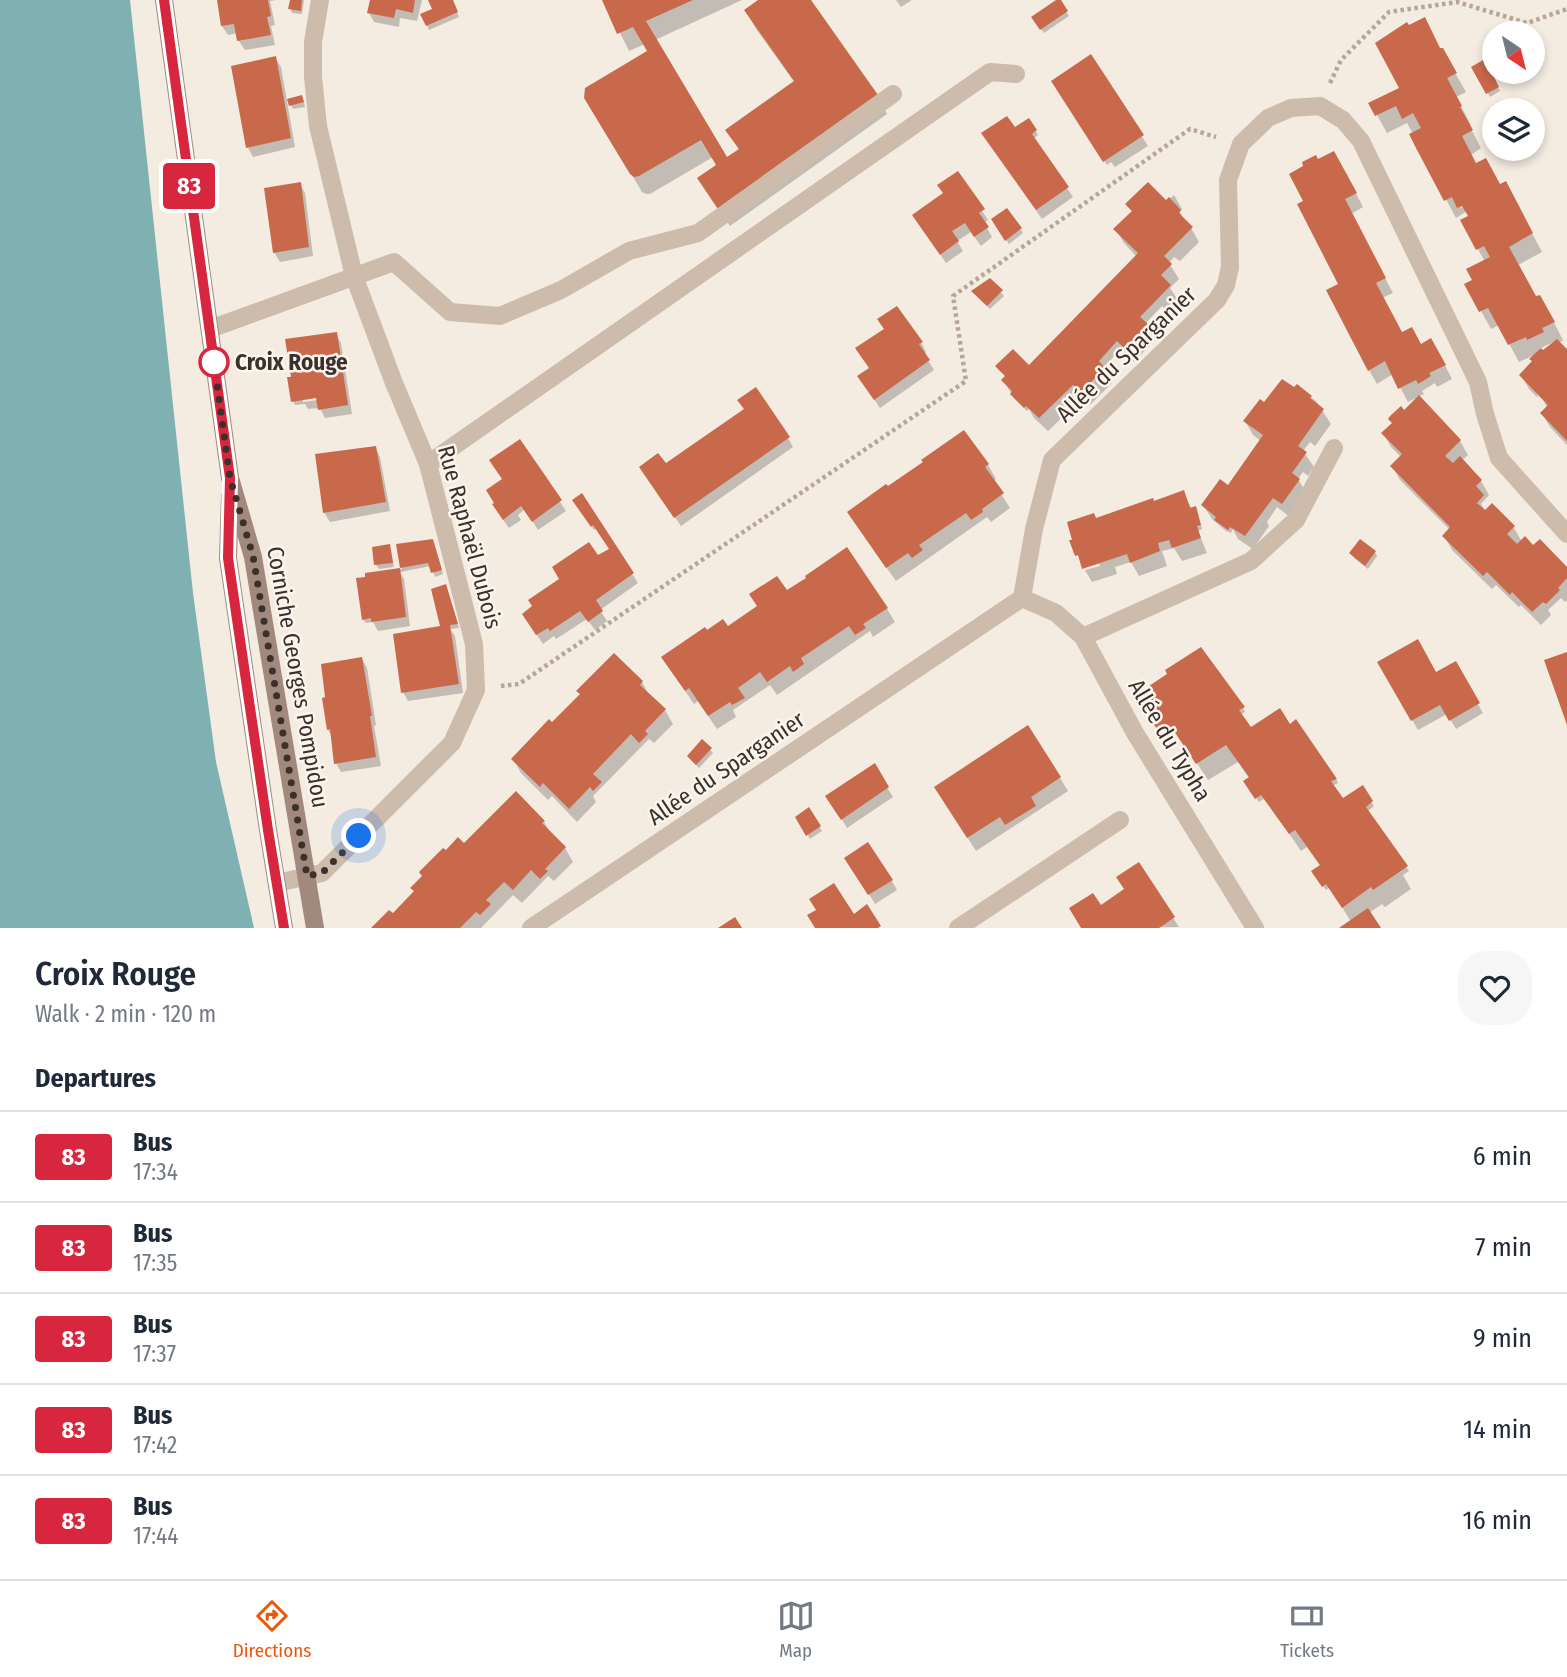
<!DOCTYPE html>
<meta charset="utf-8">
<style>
body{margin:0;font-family:"Fira Sans Condensed",sans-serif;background:#f6f6f7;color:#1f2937;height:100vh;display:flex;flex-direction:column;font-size:26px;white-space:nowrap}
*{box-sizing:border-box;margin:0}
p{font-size:23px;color:#747a83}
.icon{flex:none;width:38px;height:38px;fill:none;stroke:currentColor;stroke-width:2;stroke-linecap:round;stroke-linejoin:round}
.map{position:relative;height:928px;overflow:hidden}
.drawer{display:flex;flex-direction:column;background:#fff;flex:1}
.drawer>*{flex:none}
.badge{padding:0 14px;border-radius:5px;font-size:24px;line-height:46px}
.needle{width:46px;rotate:145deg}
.buttons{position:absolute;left:1482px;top:21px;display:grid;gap:14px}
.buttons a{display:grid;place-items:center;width:63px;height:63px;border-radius:50%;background:#fff;box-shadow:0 4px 10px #0003;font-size:35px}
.you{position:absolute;width:35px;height:35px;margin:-18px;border:5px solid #fff;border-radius:50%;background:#1a73e8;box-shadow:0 0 0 10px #1a73e833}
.map>.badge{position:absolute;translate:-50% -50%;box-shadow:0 0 0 4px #fff}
h2{padding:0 35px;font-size:26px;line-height:63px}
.round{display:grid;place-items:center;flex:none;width:74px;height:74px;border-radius:28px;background:#f6f6f7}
.head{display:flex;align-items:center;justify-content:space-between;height:119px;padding:0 35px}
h1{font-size:33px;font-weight:600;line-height:52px}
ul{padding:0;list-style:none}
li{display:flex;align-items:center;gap:21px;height:91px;padding:0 35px;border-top:2px solid #e0e1e3}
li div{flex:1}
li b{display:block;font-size:26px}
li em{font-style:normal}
li .badge{min-width:77px;font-weight:700;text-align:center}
.dock{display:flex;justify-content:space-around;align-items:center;height:98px;border-top:2px solid #e0e1e3;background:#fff;font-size:19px;color:#747a83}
.dock a{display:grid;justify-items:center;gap:4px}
.dock .current{color:#ea580c}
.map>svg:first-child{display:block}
.water{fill:#7fb0b2}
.shadow{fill:#0003;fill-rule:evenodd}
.building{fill:#c8694b}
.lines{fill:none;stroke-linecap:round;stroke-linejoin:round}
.path{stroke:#b9a596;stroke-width:4.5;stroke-dasharray:3.5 3.5;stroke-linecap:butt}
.lane{stroke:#cdbbac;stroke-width:18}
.street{stroke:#cdbbac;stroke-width:18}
.secondary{stroke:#a18a7d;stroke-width:18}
.line-casing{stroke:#fff;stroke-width:16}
.line{stroke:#d7263d;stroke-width:10}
.walk{stroke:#3b302b;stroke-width:7;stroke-dasharray:0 12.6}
.stop-dot{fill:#fff;stroke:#d7263d;stroke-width:3.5}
.labels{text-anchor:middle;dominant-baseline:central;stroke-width:5;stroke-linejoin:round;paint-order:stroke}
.street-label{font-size:23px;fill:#3b302b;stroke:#fbf5ee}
.stop-label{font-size:23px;font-weight:bold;fill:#3b302b;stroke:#fbf5ee;text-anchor:start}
</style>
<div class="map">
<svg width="1567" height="928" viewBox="0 0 1567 928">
<rect width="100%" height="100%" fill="#f4ebe1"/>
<path class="water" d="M0,0H130L193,593L216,762L254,928H0Z"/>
<path class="shadow" d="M218,0H276L270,1L275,25L271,26L275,45L245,50L239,41L238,33L228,35L222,26Z
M291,0H304L302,14L292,13L290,8Z
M372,0H422L417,21L400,18L399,27L374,22L369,13Z
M430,0H452L459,17L429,30L423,15L434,10Z
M604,0H742L655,40L727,160L739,150L728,130L795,83L756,29L746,11L761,0H809L877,96L887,114L730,226L710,197L718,165L713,157L650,194H646L642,192L586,97L649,51L645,44L629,51Z
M896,0H912L901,7Z
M1059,0L1069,16L1044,33L1033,18Z
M1441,50H1442L1466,92L1456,97L1471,125H1469L1481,148L1471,155L1476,165L1502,193L1515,201L1542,252L1518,265L1536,298L1550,315L1563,340L1559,343L1567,351V445L1550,427L1542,413L1551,415L1543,400L1537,394L1538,398L1529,389L1521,375L1534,361L1532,356L1519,362L1499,325L1491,329L1481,311L1474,281L1485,262L1463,221L1470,216L1467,211L1456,218L1418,147L1413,134L1407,123L1387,133L1377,115L1401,89ZM1476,199L1461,208V204ZM1555,341V342L1543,353L1539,349Z
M1091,56L1148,146L1115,167L1111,162L1107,165L1053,81Z
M275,58L281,67L295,147L253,157L248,148Z
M1484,61L1500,91L1490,97L1474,67Z
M288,100L304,102L305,107L293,109Z
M1029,120L1038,135L1033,139L1073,197L1042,219L989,143L1015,130Z
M1318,161L1342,167L1363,207L1351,214L1393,293L1382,298L1402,335L1439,354L1452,379L1437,387L1435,383L1422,391L1424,394L1408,402L1393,374L1377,384L1369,370L1340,285L1305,202Z
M957,173L988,220L984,223L992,237L981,246L971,232L957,241L963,251L946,263L920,224L944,194Z
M300,184L305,193L313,256L280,262L274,252Z
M1174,195L1182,209L1180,212L1182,216L1181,218L1191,228L1199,242L1180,261L1174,257L1169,263L1179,279L1170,288L1178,300L1167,311L1162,306L1145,324L1155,340L1134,362L1121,349L1103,368L1112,383L1090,405L1076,392L1064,405L1068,412L1048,431L1034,418L1029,409L1027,411L1014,398L1003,380L1029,367L1137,257L1124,243L1116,230L1132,212L1127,205L1166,202Z
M1007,210L1023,233L1009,244L993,220Z
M990,280L1004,296L990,309L976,295Z
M336,334L341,343L352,414L325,418L320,408L308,409L305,404L295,405L293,401V378ZM325,396V399L303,402V398Z
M921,342L926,352L924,354L934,370L880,408L859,377Z
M1297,387L1316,401L1331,424L1315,446L1310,442L1303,451L1314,467L1308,476L1303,472L1298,479L1307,494L1290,517L1277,507L1267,522L1269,526L1253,549L1238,539L1233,529L1231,533L1226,531L1212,519L1203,505L1228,487L1261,441L1253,435L1245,421L1265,405L1301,393Z
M1383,433L1460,441L1468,455L1461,461L1481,481L1489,495L1481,504L1486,512L1492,505L1514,528L1522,542L1567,569V600L1565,602L1561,598L1548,610L1551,615L1541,625L1521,605L1519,607L1496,585L1492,589L1452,550L1444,536L1450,530L1400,480L1392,466L1401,457L1391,447Z
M788,438L793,447L681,526L647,476L665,466Z
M519,441L566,511L538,530L525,509L518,515L521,520L509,528L499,514L504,480Z
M375,447L380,457L390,511L330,522L324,512Z
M924,463L988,465L996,479L993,481L1010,508L991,522L987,517L896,581L858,527Z
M1183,492L1192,509L1197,513L1202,529L1198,531L1207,553L1182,561L1174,548L1162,551L1167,566L1139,576L1131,562L1115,567L1117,574L1092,582L1085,570L1100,566L1099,564L1090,565L1080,556H1078L1075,552L1096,520Z
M581,496L638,583L600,610L607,621L595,630L587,619L556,639L554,636L543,644L529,623L598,558L611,549L597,528L594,530L575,501Z
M398,545H434L443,574L435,577L431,566L400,572L404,579L410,626L378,631L373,622L366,623L363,619L364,579L367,574L402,569Z
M389,546L391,551L394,567L379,569L376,565Z
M1375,552L1377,556L1368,569L1354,558L1351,553Z
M447,590L459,628L450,629L455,636L463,693L408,701L403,692L444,628Z
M787,592L887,609L895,622L873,637L870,631L777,695L770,685L733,710L736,717L717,729L698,701L694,704L672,672L707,632L728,629Z
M1200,649L1243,708L1245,712L1240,715L1250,729L1302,745L1336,779L1338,783L1332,786L1343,800L1362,788L1374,806L1368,811L1409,871L1403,875L1411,889L1385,907L1382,904L1369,913L1379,928H1342L1351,922L1330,887L1326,890L1313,872L1321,867L1307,847L1301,851L1265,798L1259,802L1245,781L1249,778L1238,762L1208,780L1176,731L1165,739L1154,723L1169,675Z
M362,659L367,668L376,725L374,726L381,766L341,772L336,763L332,736L328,730Z
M1380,663L1436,675L1455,664L1483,713L1456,729L1447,714L1418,730Z
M642,682L649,695L665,710L673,724L654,743L649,739L643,745L593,796L596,802L577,822L552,796L548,800L521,773L513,759L557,730Z
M702,741L713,753L699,768L691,760Z
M874,766L893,797L847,828L828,796Z
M1060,778L1068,791L976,851L948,807Z
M809,810L822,831L810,839L797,817Z
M544,822L551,834L565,848L573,862L554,881L548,876L522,903L513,895L481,928H374L393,916L464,845Z
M847,858L892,881L897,890L875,904Z
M1138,864L1179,927L1083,928L1100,908L1126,890Z"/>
<path class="building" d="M217,0H268L271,16L267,17L271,35L237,41L234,24L221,26Z
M290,0H302L301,11L288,9Z
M370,0H415L413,13L396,9L394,18L367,13Z
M428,0H453L458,12L426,26L420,14L432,9Z
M602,0H693L646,21L727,157L739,149L725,130L794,81L744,10L758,0H811L878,95L718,209L697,178L716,165L701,140L639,176L634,177L630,174L584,98L585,88L647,51L633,27L617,34Z
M1056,0H1061L1068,11L1040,30L1031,17Z
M1425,17L1440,48H1443L1457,73L1447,78L1462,106L1460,107L1473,130L1462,136L1476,163L1486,158L1500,184L1506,181L1533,233L1509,247L1536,296L1540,295L1555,322L1542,328L1544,332L1527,340L1526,337L1508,345L1488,308L1479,312L1464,284L1472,280L1466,269L1490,257L1484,246L1476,250L1460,220L1468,216L1462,206L1457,208L1452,197L1444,201L1416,148L1409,134L1421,128L1413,113L1402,119L1396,106L1375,116L1368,103L1399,88L1375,43L1407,22L1409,25Z
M1091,54L1144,135L1103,162L1051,81Z
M276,56L291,138L246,148L231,66Z
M1485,59L1499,87L1486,94L1471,67Z
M302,95L304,102L289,106L287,99Z
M1007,116L1015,127L1029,118L1037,130L1032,134L1069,187L1036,210L981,133Z
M1334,151L1357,193L1345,199L1386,278L1376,283L1402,332L1412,327L1421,344L1431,338L1446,365L1429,373L1431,376L1418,384L1416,380L1398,389L1385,361L1368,371L1326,290L1338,284L1297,204L1303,201L1289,174L1303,166L1302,162L1316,155L1318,159Z
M958,171L985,209L979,213L989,227L974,237L965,223L952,231L959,241L940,255L912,215L943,193L937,185Z
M301,182L309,247L273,253L264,188Z
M1148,182L1166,200L1169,197L1181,210L1179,213L1193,227L1164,256L1172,264L1161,275L1171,285L1140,317L1149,325L1125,349L1117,341L1099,361L1105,368L1081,392L1073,385L1039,418L1026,406L1024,408L1010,394L1012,391L1001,380L1005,376L995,366L1013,349L1029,365L1138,253L1113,229L1132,211L1125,204Z
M1007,208L1022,228L1005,241L991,219Z
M990,278L1003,290L987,306L971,291Z
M897,306L923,342L919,344L930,360L874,400L857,376L869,368L855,348L884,329L877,319Z
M337,332L348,405L318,410L316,398L291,402L287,377H291L285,339Z
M1557,339L1567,349V441L1540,413L1548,405L1519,375L1532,361L1529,359L1541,348L1543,350Z
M1282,379L1294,387L1297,384L1312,396L1310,398L1324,409L1298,446L1307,452L1292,473L1300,479L1282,504L1273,498L1245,536L1230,527L1228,530L1214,520L1216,517L1201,505L1220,479L1228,485L1263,435L1243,421L1260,399L1264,402Z
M756,387L790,437L674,518L639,467L658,453L666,463L744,409L737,400Z
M1419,395L1461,440L1445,456L1453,463L1460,456L1482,480L1476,486L1484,495L1477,503L1485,510L1492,503L1515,526L1507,534L1517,544L1525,536L1533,545L1540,539L1567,567V578L1558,588L1560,590L1546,604L1543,602L1532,612L1512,592L1510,595L1487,572L1483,576L1442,536L1450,527L1390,466L1402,454L1381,433L1392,423L1388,419L1390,416L1401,406L1404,410Z
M964,430L989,464L985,467L1004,493L982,509L983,512L971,520L966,513L919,545L923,550L912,558L908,553L886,568L847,512L886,484L888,486L923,462L921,460Z
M520,439L562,500L532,522L521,506L503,520L492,504L494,503L486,490L502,479L489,460Z
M376,446L386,502L323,513L315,454Z
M1184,490L1190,508L1196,506L1201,525L1197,526L1201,538L1172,548L1169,540L1158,543L1160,551L1130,563L1127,554L1082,569L1078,555L1075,556L1069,540H1072L1067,522L1094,513L1096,518L1153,498L1154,501Z
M582,493L634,573L596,600L603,611L588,622L580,611L550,631L548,628L536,635L522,614L532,606L528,600L559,579L552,567L589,542L598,555L609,549L593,525L591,527L572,500Z
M433,539L442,570L431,573L428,563L400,568L396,544Z
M1360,539L1376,551L1365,566L1349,553Z
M390,544L393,563L374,565L372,547Z
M847,547L888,608L863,624L866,628L855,635L849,626L801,658L804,664L793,672L790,666L767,682L760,672L738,688L745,698L732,705L730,702L708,716L689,688L685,691L661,657L705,627L707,630L723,619L728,626L757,606L749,594L777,576L787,590L806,578L805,576Z
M400,568L406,617L371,622V618L362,620L356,578L365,577V573Z
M446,584L458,624L450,625L459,684L401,693L393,634L440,626L431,589Z
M1418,639L1436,672L1456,661L1480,703L1449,721L1440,705L1411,721L1377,662Z
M1201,647L1245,707L1239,710L1251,727L1280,708L1290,724L1296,719L1337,779L1331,781L1343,798L1363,785L1373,801L1366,807L1408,866L1373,890L1371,887L1342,908L1326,884L1322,887L1311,871L1320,865L1295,830L1289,834L1261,795L1255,799L1243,781L1249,777L1226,745L1196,764L1172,728L1162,736L1150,719L1154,714L1140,692L1167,674L1165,670Z
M1567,652V725L1544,660Z
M614,653L643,681L640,685L666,709L645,731L648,734L639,743L631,734L593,774L602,782L593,791L590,787L569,809L543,783L540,787L511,759L549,719L552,722L580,694L576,691Z
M362,657L372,716H370L376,757L334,764L330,729L327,730L322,698L325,697L321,664Z
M1028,725L1061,777L1031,797L1036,806L1005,825L1000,817L967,838L934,787Z
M702,739L712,748L696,765L687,756Z
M875,763L889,787L841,820L825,796Z
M516,791L545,821L542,823L566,847L545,869L548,871L540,879L531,870L513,890L504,882L486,900L491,904L480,915L476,912L460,928H371L389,910L393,913L414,891L410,888L422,876L419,872L443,848L446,850L458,837L464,843Z
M809,807L821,826L806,836L795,817Z
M868,842L893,880L868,895L844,858Z
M1139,862L1175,917L1159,928H1081L1069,908L1093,893L1101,905L1124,889L1116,877Z
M834,883L854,914L867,904L881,926L878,928H815L807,915L816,910L809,899Z
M1368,908L1381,928H1339L1362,912Z
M735,917L742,928H718Z"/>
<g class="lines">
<path class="path" d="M1330,83L1341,60L1389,12L1457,2L1527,23L1567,9
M501,686L519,684L966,381L953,296L1190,129L1216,137"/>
<path class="lane" d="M210,329L394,262L450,312L500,316L561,290L629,251L698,233L893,94
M428,464L990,72L1016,74"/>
<path class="street" d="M1022,598L1056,613L1083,637L1135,733L1255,928
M1083,637L1251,561L1296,520L1334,448
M277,883L322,873L452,743L476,690L474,644L428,464L394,383L354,276L318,126L313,77V42L320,0
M531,928L1022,598L1034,529L1052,460L1217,300L1226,285L1230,267L1228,180L1241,144L1268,118L1291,108L1320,106L1343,120L1361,141L1478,382L1485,414L1499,458L1567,534
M958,928L1120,820"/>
<path class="secondary" d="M164,0L230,478L253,557L315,928
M230,496L228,558L268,830L284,928"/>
</g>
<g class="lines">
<defs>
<path id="line" d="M164,0L230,478L228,558L268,830L284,928"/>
</defs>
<use href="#line" class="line-casing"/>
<use href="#line" class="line"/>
<path class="walk" d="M214,362L230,478L253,556L307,876L322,873L359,836"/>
</g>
<circle class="stop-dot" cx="214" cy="362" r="14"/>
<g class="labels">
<g class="street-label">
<text transform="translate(1126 354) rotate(-44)">Allée du Sparganier</text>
<text transform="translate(470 537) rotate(75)">Rue Raphaël Dubois</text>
<text transform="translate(298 677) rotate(80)">Corniche Georges Pompidou</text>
<text transform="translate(1170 740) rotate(59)">Allée du Typha</text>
<text transform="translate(726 768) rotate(-34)">Allée du Sparganier</text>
</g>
<g class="stop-label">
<text x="235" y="362">Croix Rouge</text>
</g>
</g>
</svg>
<div class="buttons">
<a><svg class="needle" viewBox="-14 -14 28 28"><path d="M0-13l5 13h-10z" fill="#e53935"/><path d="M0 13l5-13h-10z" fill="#747a83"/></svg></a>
<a><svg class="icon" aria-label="layers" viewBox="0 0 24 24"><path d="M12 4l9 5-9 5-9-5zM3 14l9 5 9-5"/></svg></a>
</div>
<div class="you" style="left:359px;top:836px"></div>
<b class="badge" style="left:189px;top:186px;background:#d7263d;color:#fff">83</b>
</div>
<section class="drawer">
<div class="head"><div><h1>Croix Rouge</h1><p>Walk · 2 min · 120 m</p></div><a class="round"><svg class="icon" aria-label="heart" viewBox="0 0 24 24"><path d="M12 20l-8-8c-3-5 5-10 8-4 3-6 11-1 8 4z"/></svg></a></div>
<h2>Departures</h2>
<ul>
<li><span class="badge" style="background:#d7263d;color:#fff">83</span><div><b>Bus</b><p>17:34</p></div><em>6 min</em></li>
<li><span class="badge" style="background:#d7263d;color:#fff">83</span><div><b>Bus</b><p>17:35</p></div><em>7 min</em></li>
<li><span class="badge" style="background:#d7263d;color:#fff">83</span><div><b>Bus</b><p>17:37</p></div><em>9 min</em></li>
<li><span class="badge" style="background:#d7263d;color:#fff">83</span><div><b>Bus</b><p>17:42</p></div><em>14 min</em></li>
<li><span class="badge" style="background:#d7263d;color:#fff">83</span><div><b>Bus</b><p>17:44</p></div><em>16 min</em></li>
</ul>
</section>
<nav class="dock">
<a class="current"><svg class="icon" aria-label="directions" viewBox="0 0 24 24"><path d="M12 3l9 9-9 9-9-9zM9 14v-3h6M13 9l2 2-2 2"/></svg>Directions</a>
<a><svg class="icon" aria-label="map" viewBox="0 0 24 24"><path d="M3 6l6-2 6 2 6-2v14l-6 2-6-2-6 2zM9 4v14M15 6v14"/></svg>Map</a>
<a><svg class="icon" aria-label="tickets" viewBox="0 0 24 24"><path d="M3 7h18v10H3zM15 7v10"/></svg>Tickets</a>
</nav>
